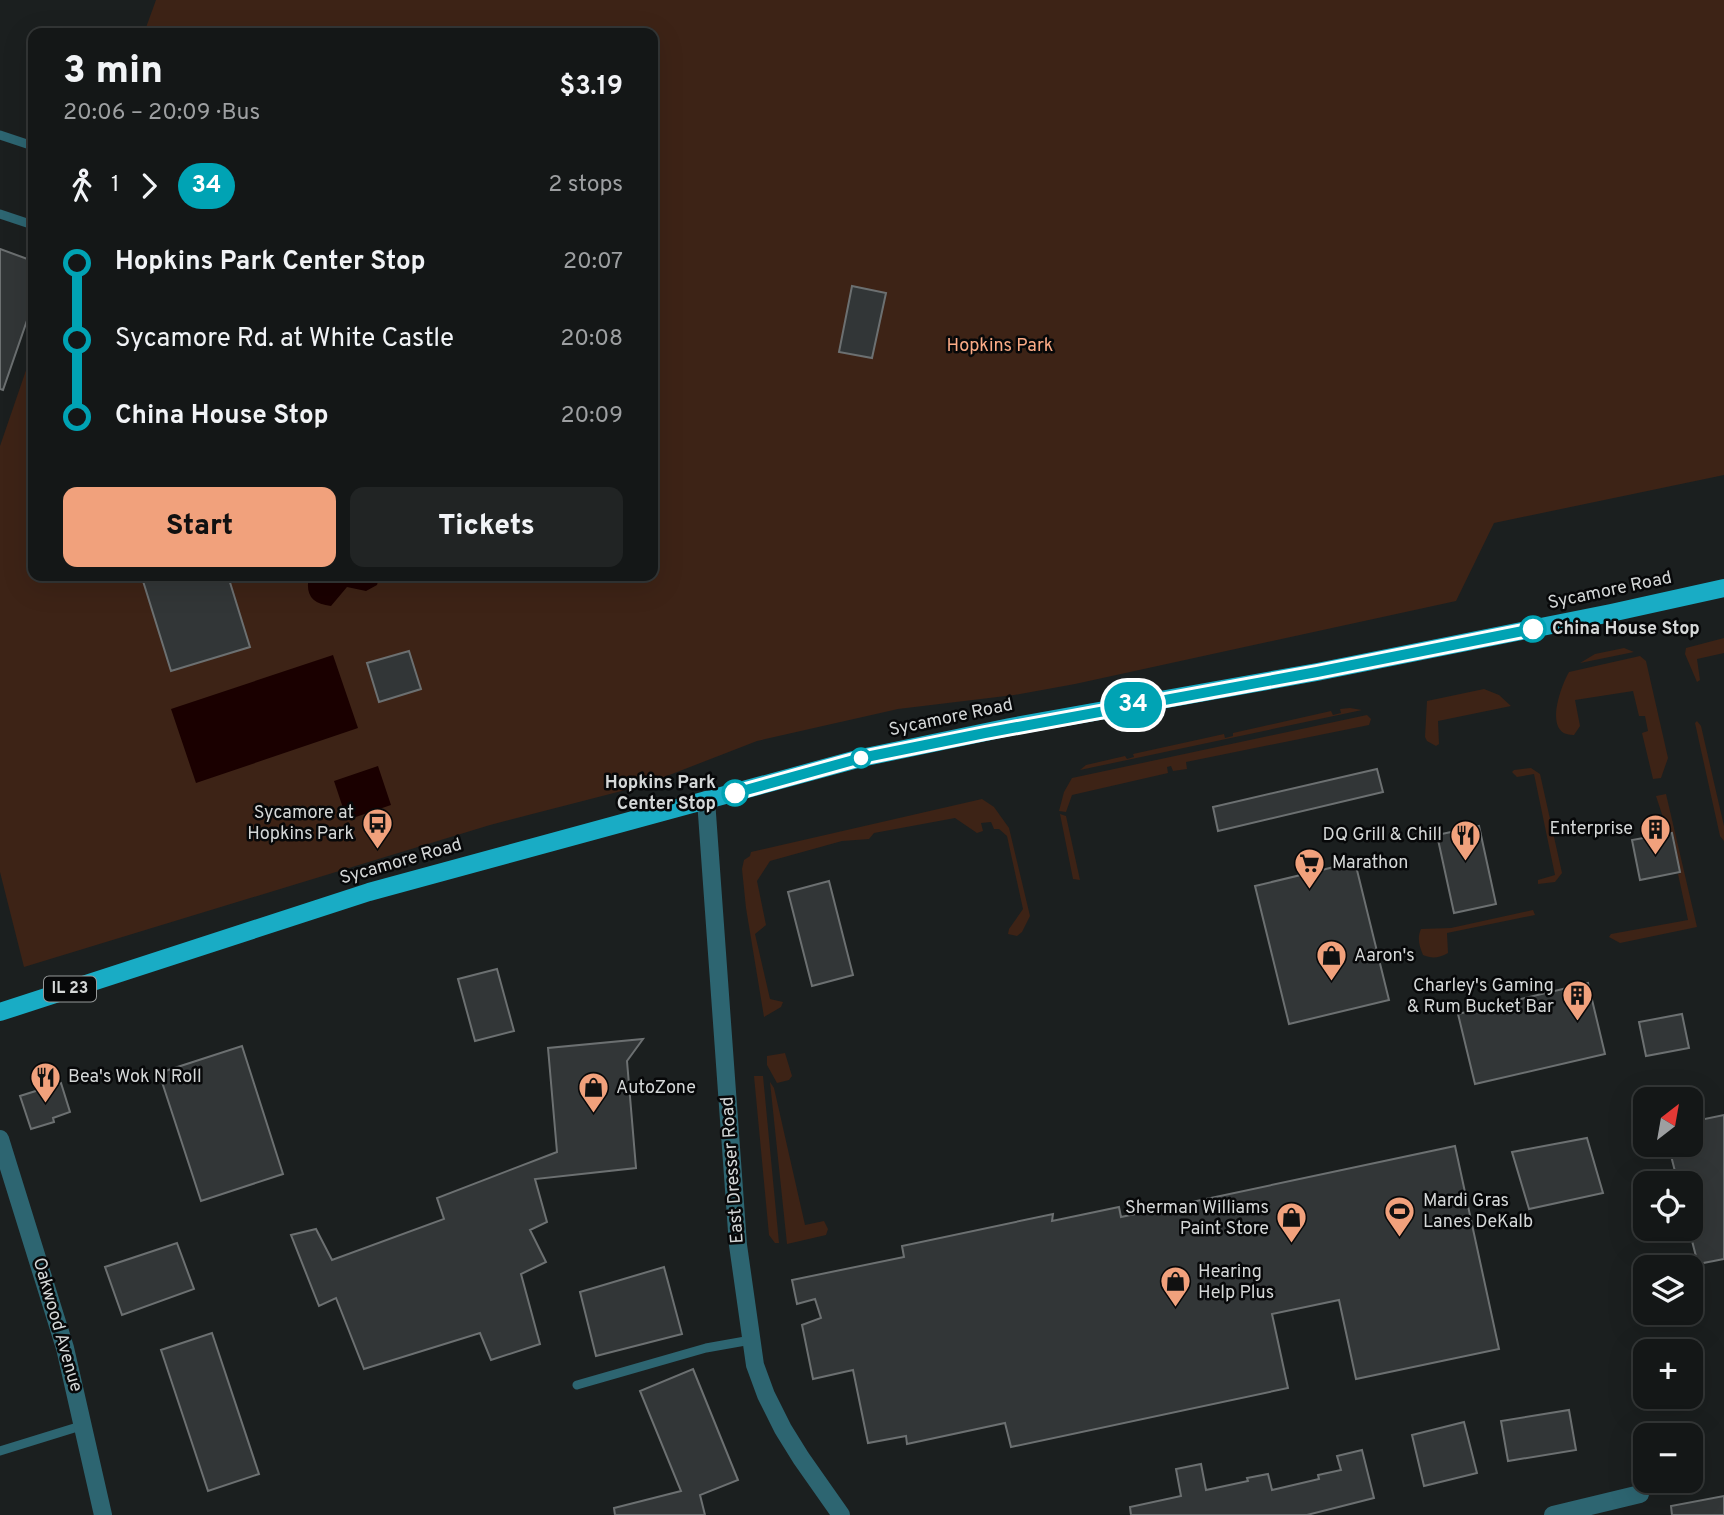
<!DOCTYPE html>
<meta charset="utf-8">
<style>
body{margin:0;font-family:Overpass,sans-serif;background:#212424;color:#f1f3f6;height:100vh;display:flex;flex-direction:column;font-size:26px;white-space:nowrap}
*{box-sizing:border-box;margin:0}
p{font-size:23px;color:#9d9fa1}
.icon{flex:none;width:38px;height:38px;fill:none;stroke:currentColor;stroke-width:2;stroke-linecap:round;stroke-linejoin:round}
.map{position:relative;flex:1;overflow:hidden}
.sheet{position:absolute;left:28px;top:28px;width:630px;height:553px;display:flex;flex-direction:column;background:#141717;border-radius:14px;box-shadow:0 7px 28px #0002,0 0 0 2px #333636}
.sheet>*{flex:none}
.badge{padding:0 14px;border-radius:23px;font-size:24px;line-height:46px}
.needle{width:46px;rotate:31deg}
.fabs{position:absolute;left:1633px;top:1087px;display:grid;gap:14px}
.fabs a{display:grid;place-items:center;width:70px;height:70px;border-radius:14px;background:#141717;box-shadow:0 7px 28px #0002,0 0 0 2px #333636;font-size:35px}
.map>.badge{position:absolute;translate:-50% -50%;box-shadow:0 0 0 4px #fff}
.legs{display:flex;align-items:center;gap:10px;height:77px;padding:0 35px;font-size:23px}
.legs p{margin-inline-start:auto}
.summary{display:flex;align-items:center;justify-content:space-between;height:119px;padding:0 35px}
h1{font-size:38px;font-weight:800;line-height:52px}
.action{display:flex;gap:14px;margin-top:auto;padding:14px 35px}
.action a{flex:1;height:80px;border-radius:14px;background:#f1a17c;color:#111;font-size:28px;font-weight:800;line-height:80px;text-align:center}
.action a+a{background:#212424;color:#f1f3f6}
ul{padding:0 35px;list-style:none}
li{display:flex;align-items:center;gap:24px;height:77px;font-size:26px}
li i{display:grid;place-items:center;width:10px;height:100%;margin:0 9px;background:currentColor}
li i::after{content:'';width:18px;height:18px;margin:-9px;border:5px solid;border-radius:50%;background:#141717}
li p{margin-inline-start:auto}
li:first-child i{background:linear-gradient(#0000 50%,currentColor 0)}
li:last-child i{background:linear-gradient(currentColor 50%,#0000 0)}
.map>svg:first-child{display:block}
.green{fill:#3d2316}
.water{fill:#1a0000}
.building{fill:#323637;stroke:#6c7071;stroke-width:2}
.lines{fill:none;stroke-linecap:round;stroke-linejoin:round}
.lane{stroke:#2d6571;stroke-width:9}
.street{stroke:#2d6571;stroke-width:18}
.primary{stroke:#19acc5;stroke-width:18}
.line-1-casing{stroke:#fff;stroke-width:16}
.line-1{stroke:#00a3b4;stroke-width:10}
.stop-1-dot{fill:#fff;stroke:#00a3b4;stroke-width:3.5}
.labels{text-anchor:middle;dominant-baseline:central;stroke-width:5;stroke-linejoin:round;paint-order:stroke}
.shield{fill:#070809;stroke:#969999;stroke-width:2}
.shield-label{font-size:16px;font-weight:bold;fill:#d4d7d7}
.park-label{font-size:18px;fill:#fbab86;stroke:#070809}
.street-label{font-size:18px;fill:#d4d7d7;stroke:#070809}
.stop-label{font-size:18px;font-weight:bold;fill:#d4d7d7;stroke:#070809;text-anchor:start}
.poi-label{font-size:18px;fill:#d4d7d7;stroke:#070809;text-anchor:start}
</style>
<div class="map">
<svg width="1724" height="1515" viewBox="0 0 1724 1515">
<rect width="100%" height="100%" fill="#1b1f1f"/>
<path class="green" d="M156,0H1724V475L1494,523L1456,601L1075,684L1014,695L898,709L757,741L641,786L490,825L24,967L0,872V446L33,350V576H653V33H144Z
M1724,638V653L1697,659L1700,680L1697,682L1685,654L1686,648Z
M1624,648L1634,652L1580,663L1595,654Z
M1640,656L1646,661L1668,758L1661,778L1653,779L1642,733L1648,731L1645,716H1639L1633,691L1575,700L1580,726L1574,735C1542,736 1561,686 1569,672Z
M1484,689L1499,695L1511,706L1438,721L1439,744L1436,746L1427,741L1425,737L1427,701Z
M1350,708L1362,710L1080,770L1086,765L1125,756L1127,759L1134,757L1133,754L1224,734L1225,738L1233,736V733L1331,711L1333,715L1341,713L1340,709Z
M1367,715L1371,719L1369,725L1186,762L1187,769L1173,771L1171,766L1167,767L1168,773L1072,795L1066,812L1059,811L1064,792L1072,778Z
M1697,721L1701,726L1724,826V841L1720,836L1695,723Z
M1531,768L1540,774L1562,873L1555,882L1538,884V880L1555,875L1534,774L1517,777L1512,772L1514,770Z
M1666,794L1697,927L1620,943L1609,937L1611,934L1688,920L1678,874L1681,873L1673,833H1668L1656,796Z
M982,799L994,807L1009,828L1030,916L1022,932L1017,936L1008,934L1009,929L1023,909L1007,836L999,829H994L991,822L981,823L983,831L977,833L955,818L874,833L869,839L842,841L770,861L757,881L766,925L755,934L770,999L783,1002L781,1007L764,1017L746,908L742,869L744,860L750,856L751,852Z
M1060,814L1066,816L1080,880L1073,879Z
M1533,910L1535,915L1447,933L1448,953C1439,958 1432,959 1423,955C1419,945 1417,938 1421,929L1451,928Z
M785,1053L792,1076L789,1080L777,1083L767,1065V1056Z
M754,1076H763L779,1243H775L769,1235Z
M770,1082L774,1088L805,1225L824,1221L828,1229L826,1235L787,1244Z"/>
<path class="water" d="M309,576H383L379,578L377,585L366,591L347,587L331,606C312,604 305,595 309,576Z
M333,655L358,728L196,783L171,709Z
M378,766L391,805L347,820L334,781Z"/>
<path class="building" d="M0,249L33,261V303L3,390L0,389Z
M852,286L886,293L872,358L839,352Z
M160,576H228L250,647L171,671L143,581Z
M409,651L421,689L379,702L367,663Z
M1377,769L1383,792L1218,831L1213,807Z
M1479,826L1496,904L1454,913L1437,835Z
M1672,833L1680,872L1640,880L1632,840Z
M1355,862L1389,1000L1289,1024L1255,886Z
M829,881L853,975L812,986L788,892Z
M497,969L514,1031L475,1041L458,979Z
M1588,983L1605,1054L1475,1084L1458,1014Z
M1682,1014L1689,1048L1646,1056L1639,1022Z
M643,1039L627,1061L636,1168L535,1179L547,1222L530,1230L546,1262L521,1274L540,1344L491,1360L480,1333L364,1369L336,1298L319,1306L291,1235L316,1229L332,1260L444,1219L437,1198L557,1152L548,1048Z
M242,1046L283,1174L201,1201L159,1073Z
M61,1083L70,1112L53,1118L54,1122L31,1129L20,1096Z
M1724,1115V1259L1698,1264L1690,1233V1183H1678L1668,1144H1690V1122Z
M1587,1138L1603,1193L1529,1209L1512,1152Z
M1455,1146L1499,1349L1356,1379L1339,1300L1272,1314L1288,1388L1011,1447L1005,1423L907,1444L906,1436L868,1443L853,1370L813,1379L802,1325L821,1318L815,1299L797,1304L792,1280L904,1257L902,1246L1053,1214L1052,1221L1119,1207L1121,1217Z
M177,1243L194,1289L122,1315L105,1267Z
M664,1267L682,1334L596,1356L580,1292Z
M212,1333L259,1474L208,1491L161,1350Z
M693,1369L738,1480L700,1495L705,1515H615L614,1508L681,1491L640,1391Z
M1569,1410L1576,1450L1508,1461L1501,1421Z
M1464,1422L1477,1473L1424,1486L1412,1435Z
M1362,1450L1374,1498L1307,1515H1131L1130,1507L1181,1496L1176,1469L1201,1464L1206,1490L1248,1481L1247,1478L1268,1474L1272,1490L1319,1479L1318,1475L1341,1470L1337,1456Z
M1724,1496V1515H1672L1671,1506Z"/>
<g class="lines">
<path class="lane" d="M0,135L33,146
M0,214L33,225
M577,1385L706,1348L751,1340
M0,1451L84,1425"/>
<path class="street" d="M706,800L738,1245L755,1365L766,1395L783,1429L801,1458L841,1515
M0,1139L65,1348L103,1515
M1553,1515L1640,1494"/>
<path class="primary" d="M0,1012L369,892L861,758L1010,727L1317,672L1611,613L1724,588"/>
</g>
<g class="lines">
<defs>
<path id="line-1" d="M735,793L861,758L985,733L1317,672L1533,629"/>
</defs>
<use href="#line-1" class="line-1-casing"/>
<use href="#line-1" class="line-1"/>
</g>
<defs>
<symbol id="bus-pin" viewBox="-11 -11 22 30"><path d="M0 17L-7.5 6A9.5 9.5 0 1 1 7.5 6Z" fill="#f1a17c" stroke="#070809"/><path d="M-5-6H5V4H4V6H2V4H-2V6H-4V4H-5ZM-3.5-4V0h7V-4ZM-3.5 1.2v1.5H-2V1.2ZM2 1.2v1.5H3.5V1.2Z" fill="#111"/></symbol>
<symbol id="building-pin" viewBox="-11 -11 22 30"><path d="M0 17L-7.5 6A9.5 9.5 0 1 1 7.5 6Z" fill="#f1a17c" stroke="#070809"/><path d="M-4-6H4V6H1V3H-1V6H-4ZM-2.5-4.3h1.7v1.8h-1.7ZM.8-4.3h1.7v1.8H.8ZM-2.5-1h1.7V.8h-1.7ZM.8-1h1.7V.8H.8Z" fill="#111"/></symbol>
<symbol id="restaurant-pin" viewBox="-11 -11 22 30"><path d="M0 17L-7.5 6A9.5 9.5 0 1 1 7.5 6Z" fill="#f1a17c" stroke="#070809"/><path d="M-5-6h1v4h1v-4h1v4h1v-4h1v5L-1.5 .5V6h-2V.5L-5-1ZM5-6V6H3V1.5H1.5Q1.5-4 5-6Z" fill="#111"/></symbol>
<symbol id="supermarket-pin" viewBox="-11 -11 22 30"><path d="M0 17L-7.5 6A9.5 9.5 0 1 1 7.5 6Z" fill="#f1a17c" stroke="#070809"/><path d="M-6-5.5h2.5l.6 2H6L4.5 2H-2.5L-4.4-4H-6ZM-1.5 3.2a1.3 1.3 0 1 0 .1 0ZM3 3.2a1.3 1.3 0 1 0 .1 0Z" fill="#111"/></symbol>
<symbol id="shop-pin" viewBox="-11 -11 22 30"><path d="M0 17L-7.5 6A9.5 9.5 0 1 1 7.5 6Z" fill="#f1a17c" stroke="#070809"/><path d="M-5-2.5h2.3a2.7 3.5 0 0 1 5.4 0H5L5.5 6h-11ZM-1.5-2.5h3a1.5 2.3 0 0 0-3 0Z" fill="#111"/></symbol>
<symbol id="stadium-pin" viewBox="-11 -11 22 30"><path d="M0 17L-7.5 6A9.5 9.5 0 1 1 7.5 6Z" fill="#f1a17c" stroke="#070809"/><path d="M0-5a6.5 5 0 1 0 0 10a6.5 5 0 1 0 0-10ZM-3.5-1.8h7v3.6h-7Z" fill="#111"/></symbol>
</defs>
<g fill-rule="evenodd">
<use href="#bus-pin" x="360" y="806" width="35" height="47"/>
<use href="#building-pin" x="1638" y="812" width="35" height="47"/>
<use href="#restaurant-pin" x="1448" y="818" width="35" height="47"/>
<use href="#supermarket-pin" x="1292" y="846" width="35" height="47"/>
<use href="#shop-pin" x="1314" y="938" width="35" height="47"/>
<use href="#building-pin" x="1560" y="978" width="35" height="47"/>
<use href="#restaurant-pin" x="28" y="1060" width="35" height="47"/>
<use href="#shop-pin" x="576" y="1070" width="35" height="47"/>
<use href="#stadium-pin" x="1382" y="1194" width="35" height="47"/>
<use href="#shop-pin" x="1274" y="1200" width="35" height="47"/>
<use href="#shop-pin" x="1158" y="1264" width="35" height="47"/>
</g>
<g class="stop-1-dot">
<circle cx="1533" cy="629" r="12"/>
<circle cx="861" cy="758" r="9"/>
<circle cx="735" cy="793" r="12"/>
</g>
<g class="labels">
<rect class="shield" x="44" y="976.5" width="52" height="25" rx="5"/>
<g class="shield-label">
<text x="70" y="989">IL 23</text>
</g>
<g class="park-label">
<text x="1000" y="346">Hopkins Park</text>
</g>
<g class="street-label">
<text transform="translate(1610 591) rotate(-12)">Sycamore Road</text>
<text transform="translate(951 718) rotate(-12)">Sycamore Road</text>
<text transform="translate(401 862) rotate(-16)">Sycamore Road</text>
<text transform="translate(733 1170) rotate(-94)">East Dresser Road</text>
<text transform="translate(57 1325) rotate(74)">Oakwood Avenue</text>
</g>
<g class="stop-label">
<text x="1552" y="629">China House Stop</text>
<text x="716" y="783" text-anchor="end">Hopkins Park<tspan x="716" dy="21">Center Stop</tspan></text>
</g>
<g class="poi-label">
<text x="354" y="813" text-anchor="end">Sycamore at<tspan x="354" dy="21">Hopkins Park</tspan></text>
<text x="1633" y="829" text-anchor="end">Enterprise</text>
<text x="1442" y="835" text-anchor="end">DQ Grill &amp; Chill</text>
<text x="1332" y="863">Marathon</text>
<text x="1354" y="956">Aaron's</text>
<text x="1554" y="986" text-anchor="end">Charley's Gaming<tspan x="1554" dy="21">&amp; Rum Bucket Bar</tspan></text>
<text x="68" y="1077">Bea's Wok N Roll</text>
<text x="616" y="1088">AutoZone</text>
<text x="1423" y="1201">Mardi Gras<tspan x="1423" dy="21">Lanes DeKalb</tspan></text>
<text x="1269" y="1208" text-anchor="end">Sherman Williams<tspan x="1269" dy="21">Paint Store</tspan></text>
<text x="1198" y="1272">Hearing<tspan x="1198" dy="21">Help Plus</tspan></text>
</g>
</g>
</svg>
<div class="fabs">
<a><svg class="needle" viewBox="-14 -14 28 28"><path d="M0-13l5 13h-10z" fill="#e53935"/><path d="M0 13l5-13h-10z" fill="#9d9fa1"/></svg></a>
<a><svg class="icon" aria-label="locate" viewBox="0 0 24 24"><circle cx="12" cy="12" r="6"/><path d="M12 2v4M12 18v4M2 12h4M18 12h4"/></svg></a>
<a><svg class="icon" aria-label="layers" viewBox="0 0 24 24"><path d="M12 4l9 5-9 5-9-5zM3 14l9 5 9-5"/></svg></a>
<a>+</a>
<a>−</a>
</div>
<b class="badge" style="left:1133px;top:705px;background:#00a3b4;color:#fff">34</b>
<section class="sheet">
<div class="summary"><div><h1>3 min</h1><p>20:06 – 20:09 · Bus</p></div><b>$3.19</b></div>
<div class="legs"><svg class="icon" aria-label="walk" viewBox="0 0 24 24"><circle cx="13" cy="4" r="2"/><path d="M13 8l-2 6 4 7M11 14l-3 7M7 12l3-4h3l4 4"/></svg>1<svg class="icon" aria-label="forward" viewBox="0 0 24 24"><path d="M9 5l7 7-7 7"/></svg><b class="badge" style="background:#00a3b4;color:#fff">34</b><p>2 stops</p></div>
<ul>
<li><i style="color:#00a3b4"></i><b>Hopkins Park Center Stop</b><p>20:07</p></li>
<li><i style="color:#00a3b4"></i><span>Sycamore Rd. at White Castle</span><p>20:08</p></li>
<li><i style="color:#00a3b4"></i><b>China House Stop</b><p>20:09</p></li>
</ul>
<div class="action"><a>Start</a><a>Tickets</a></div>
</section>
</div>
